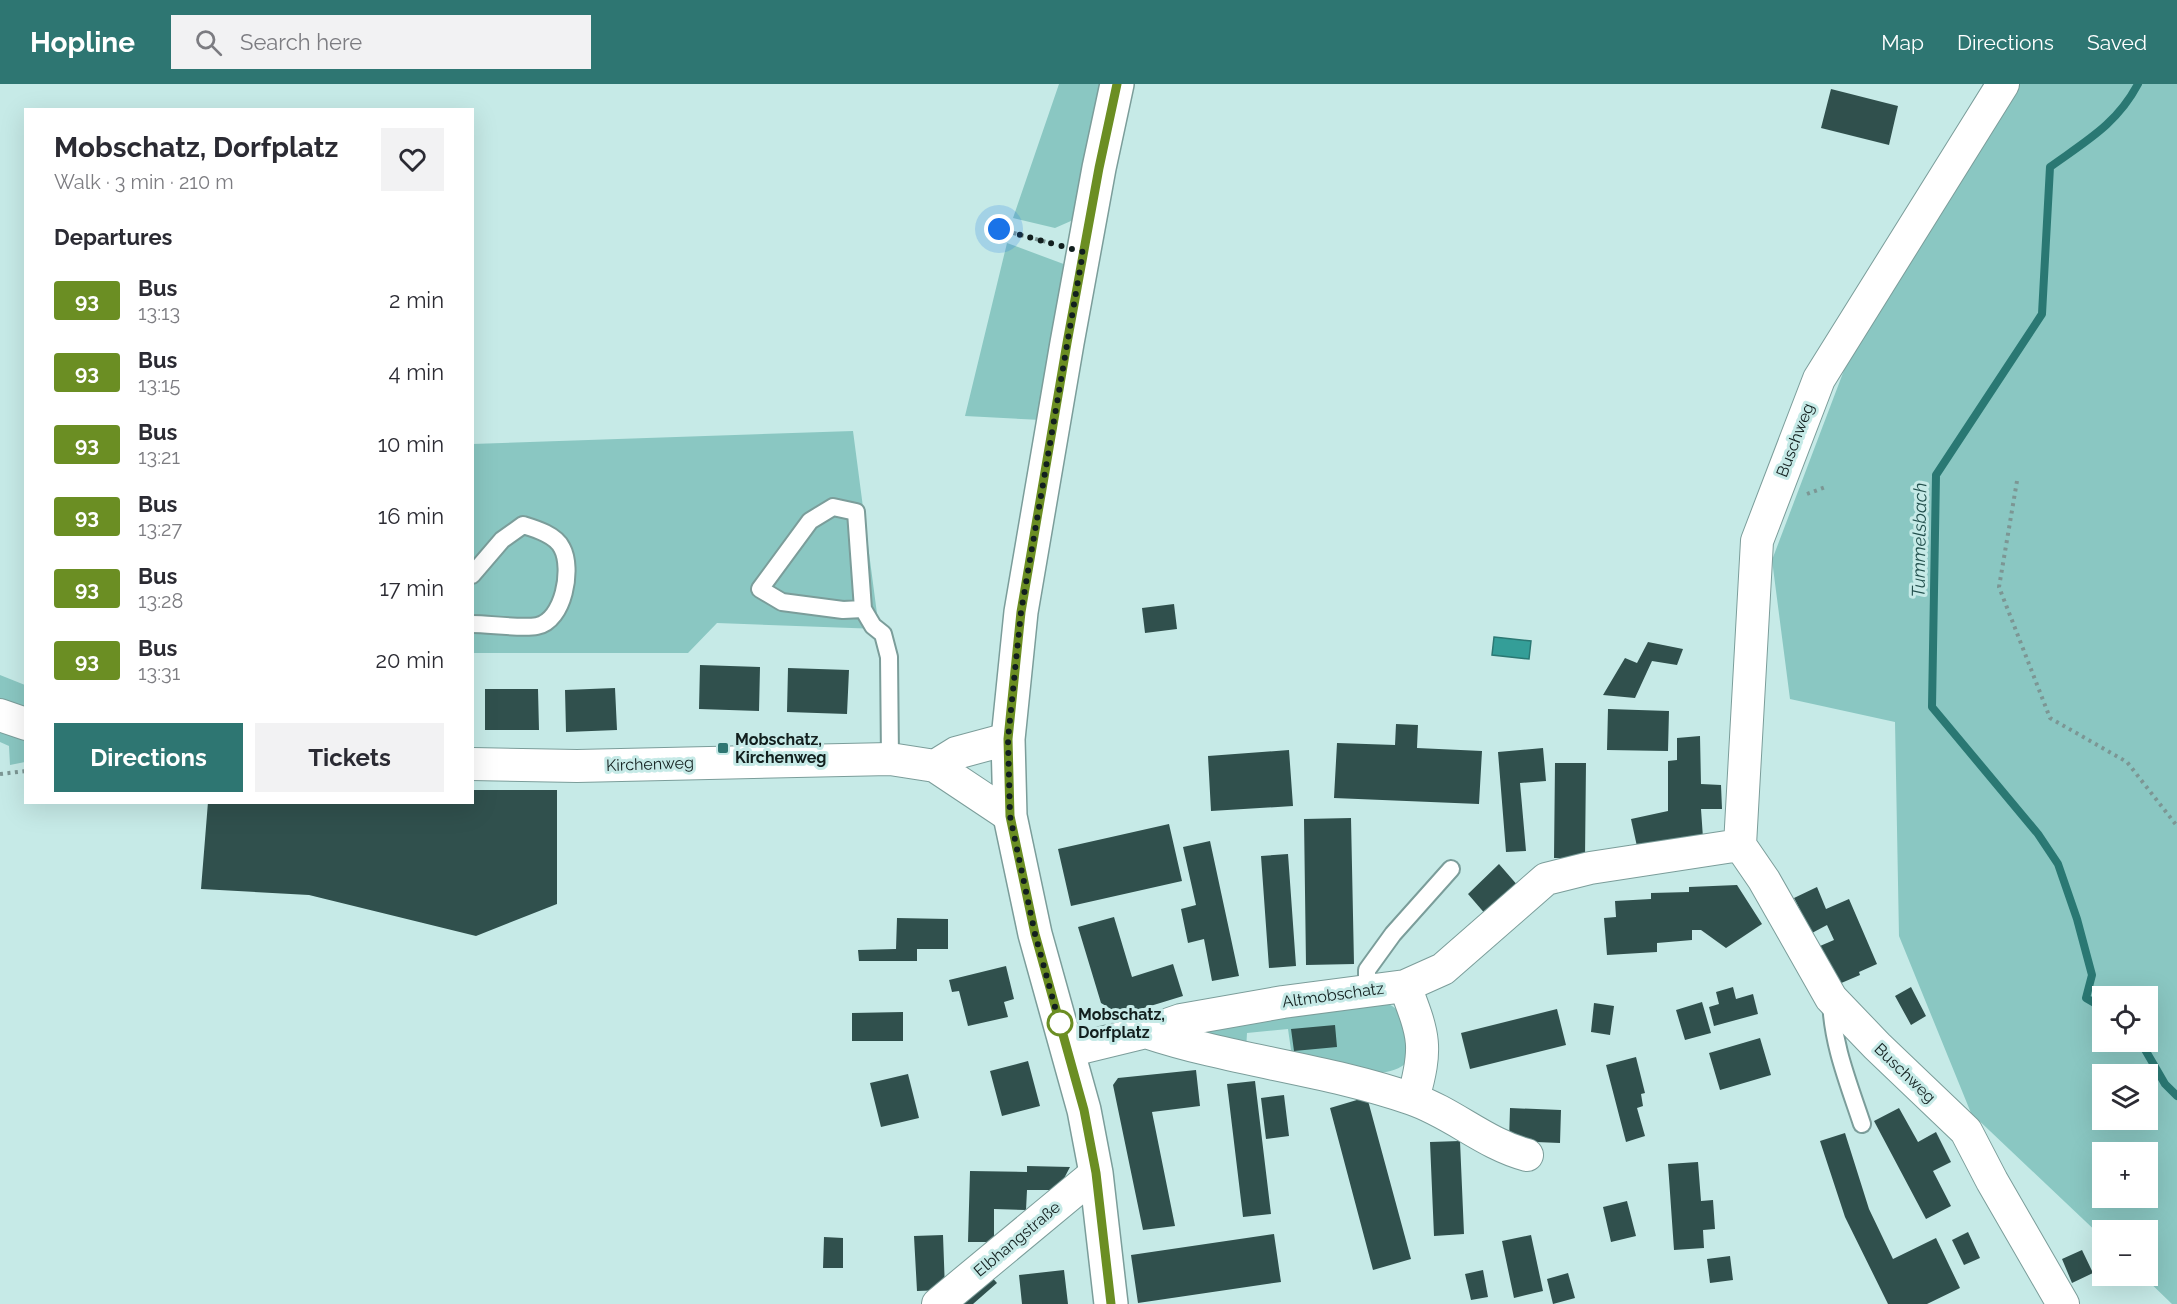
<!DOCTYPE html>
<meta charset="utf-8">
<style>
body{margin:0;font-family:Raleway,sans-serif;background:#f2f2f3;color:#2b2b33;height:100vh;display:flex;flex-direction:column;font-size:22px;white-space:nowrap}
*{box-sizing:border-box;margin:0}
p{font-size:20px;color:#7c7c81}
.icon{flex:none;width:33px;height:33px;fill:none;stroke:currentColor;stroke-width:2;stroke-linecap:round;stroke-linejoin:round}
.map{position:relative;flex:1;overflow:hidden}
.drawer{position:absolute;left:24px;top:24px;width:450px;height:696px;display:flex;flex-direction:column;background:#fff;border-radius:0px;box-shadow:0 6px 24px #0002}
.drawer>*{flex:none}
.badge{padding:0 12px;border-radius:4px;font-size:21px;line-height:39px}
.fabs{position:absolute;left:2092px;top:902px;display:grid;gap:12px}
.fabs a{display:grid;place-items:center;width:66px;height:66px;border-radius:0px;background:#fff;box-shadow:0 6px 24px #0002;font-size:30px}
.you{position:absolute;width:30px;height:30px;margin:-15px;border:4px solid #fff;border-radius:50%;background:#1a73e8;box-shadow:0 0 0 9px #1a73e833}
.map>.badge{position:absolute;translate:-50% -50%;box-shadow:0 0 0 3px #fff}
h2{padding:0 30px;font-size:22px;line-height:54px}
.round{display:grid;place-items:center;flex:none;width:63px;height:63px;border-radius:0px;background:#f2f2f3}
.summary{display:flex;align-items:center;justify-content:space-between;height:102px;padding:0 30px}
h1{font-size:28px;font-weight:700;line-height:45px}
.action{display:flex;gap:12px;margin-top:auto;padding:12px 30px}
.action a{flex:1;height:69px;border-radius:0px;background:#2e7672;color:#fff;font-size:24px;font-weight:700;line-height:69px;text-align:center}
.action a+a{background:#f2f2f3;color:#2b2b33}
ul{padding:0;list-style:none}
li{display:flex;align-items:center;gap:18px;height:72px;padding:0 30px}
li div{flex:1}
li b{display:block;font-size:22px}
li em{font-style:normal}
li .badge{min-width:66px;font-weight:700;text-align:center}
header{display:flex;align-items:center;gap:36px;box-sizing:border-box;height:84px;padding:0 30px;background:#2e7672;color:#fff}
header strong{font-size:28px}
nav{display:flex;gap:33px;margin-inline-start:auto;font-size:21px}
.search{width:420px;height:54px;background:#f2f2f3;display:flex;align-items:center;gap:15px;box-sizing:border-box;padding:0 21px;border-radius:0px;color:#7c7c81;font-size:22px}
.map>svg:first-child{display:block}
.green{fill:#8ac7c2;fill-rule:evenodd}
.water{fill:#349e98;stroke:#2a7873;stroke-width:1.5}
.lines{fill:none;stroke-linecap:round;stroke-linejoin:round}
.stream{stroke:#2a7873;stroke-width:8}
.building{fill:#30504d}
.service-casing{stroke:#7b9d9a;stroke-width:20}
.minor-casing{stroke:#7b9d9a;stroke-width:34}
.tertiary-casing{stroke:#7b9d9a;stroke-width:36}
.path{stroke:#7c9694;stroke-width:4;stroke-dasharray:3 4.5;stroke-linecap:butt}
.service{stroke:#fff;stroke-width:16}
.minor{stroke:#fff;stroke-width:32}
.tertiary{stroke:#fff;stroke-width:33}
.line-casing{stroke:#fff;stroke-width:14}
.line{stroke:#6b8e23;stroke-width:9}
.walk{stroke:#121f1e;stroke-width:6;stroke-dasharray:0 10.8}
.poi-dot{fill:#2e7672;stroke:#c6eae7;stroke-width:2}
.stop-dot{fill:#fff;stroke:#6b8e23;stroke-width:3}
.labels{text-anchor:middle;dominant-baseline:central;stroke-width:6;stroke-linejoin:round;paint-order:stroke}
.street-label{font-size:16px;fill:#121f1e;stroke:#c6eae7}
.poi-label{font-size:16px;font-weight:bold;fill:#121f1e;stroke:#c6eae7;text-anchor:start}
.stop-label{font-size:16px;font-weight:bold;fill:#121f1e;stroke:#c6eae7;text-anchor:start}
.water-label{font-size:18px;font-style:italic;fill:#23504d;stroke:#c6eae7}
</style>
<header>
<strong>Hopline</strong>
<div class="search"><svg class="icon" aria-label="search" viewBox="0 0 24 24"><circle cx="10" cy="10" r="6"/><path d="M15 15l6 6"/></svg>Search here</div>
<nav><a>Map</a><a>Directions</a><a>Saved</a></nav>
</header>
<div class="map">
<svg width="2177" height="1220" viewBox="0 0 2177 1220">
<rect width="100%" height="100%" fill="#c6eae7"/>
<path class="green" d="M1059,0H1105L1080,133L1055,144L1013,134Z
M1983,0H2177V1220H2172L2142,1191H2148V1146H2103V1154L1971,1029L1899,852L1895,638L1790,615L1772,476L1901,136ZM2103,912H2148V957H2103ZM2103,990H2148V1035H2103ZM2103,1068H2148V1113H2103Z
M1007,159L1069,182L1042,336L965,332Z
M853,347L879,545L717,539L688,569H473L472,360Z
M0,591L25,601V624L0,614Z
M0,641L25,652V678L10,681L9,662L0,658Z
M1385,918C1416,934 1411,952 1405,980C1376,1003 1308,976 1274,967L1291,966L1288,945L1247,949L1246,966L1187,954L1201,944Z"/>
<path class="water" d="M1494,553L1531,557L1529,575L1492,571Z"/>
<g class="lines">
<path class="stream" d="M2103,924L2086,914L2092,891L2077,835L2058,780L2038,750L1932,623L1936,391L2042,230L2050,83C2086,57 2117,40 2138,0
M2140,957L2165,1000L2177,1012"/>
</g>
<path class="building" d="M1831,5L1898,22L1889,61L1821,44Z
M1174,520L1177,545L1145,549L1142,524Z
M1648,558L1683,565L1677,581L1652,577L1635,614L1603,611L1625,574L1637,579Z
M700,581L760,583L759,627L699,625Z
M788,584L849,586L847,630L787,628Z
M615,604L617,646L566,648L565,606Z
M485,605H538L539,646H485Z
M1608,625L1669,627L1668,667L1607,666Z
M1396,640L1418,641L1417,664L1482,667L1479,720L1334,714L1337,659L1395,661Z
M1700,652L1701,700L1721,701L1722,725H1701L1703,754L1638,767L1631,735L1668,727V677L1677,676V654Z
M1543,664L1546,697L1520,699L1526,767L1506,768L1498,668Z
M1289,666L1293,722L1211,727L1208,672Z
M1555,679H1586L1585,774H1554Z
M472,706H557V820L476,852L309,811L201,805L208,718H472Z
M1351,734L1354,880L1306,881L1304,735Z
M1169,740L1182,797L1071,822L1058,765Z
M1210,757L1239,892L1212,897L1204,855L1188,859L1181,825L1196,821L1183,763Z
M1288,770L1296,882L1269,884L1261,772Z
M1499,780L1519,803L1487,832L1468,810Z
M1737,801L1762,840L1726,864L1701,846H1692V856L1657,859V868L1607,871L1604,834L1616,833L1615,817L1651,815V809L1689,808V803Z
M1817,803L1826,825L1849,815L1877,880L1859,888L1860,891L1839,900L1820,862L1834,856L1827,841L1812,849L1794,814Z
M1114,833L1132,893L1173,880L1183,912L1121,931L1101,919L1078,843Z
M897,834L948,835V865H917V877H859L858,866L896,865Z
M1006,882L1014,915L1004,918L1008,933L968,942L959,907L952,908L949,896Z
M1733,903L1736,915L1753,910L1758,930L1714,942L1709,923L1719,920L1716,908Z
M1911,903L1926,932L1911,941L1895,912Z
M1702,918L1711,949L1685,956L1676,926Z
M1594,919L1614,922L1610,951L1591,948Z
M1557,925L1566,961L1470,985L1461,949Z
M903,928V957H852V929Z
M1335,941L1337,963L1294,967L1291,945Z
M1760,954L1771,991L1720,1006L1709,969Z
M1636,973L1645,1009L1641,1010L1643,1022L1637,1024L1645,1052L1626,1058L1606,981Z
M1028,977L1040,1022L1002,1032L990,987Z
M1196,986L1200,1022L1152,1028L1175,1142L1143,1146L1113,1001L1118,994Z
M908,990L919,1034L881,1043L870,999Z
M1255,997L1271,1130L1243,1133L1227,1000Z
M1284,1011L1289,1052L1266,1055L1261,1014Z
M1367,1013L1411,1175L1373,1186L1330,1024Z
M1510,1024L1561,1026L1560,1059L1509,1057Z
M1899,1024L1918,1058L1936,1048L1951,1078L1933,1087L1951,1122L1926,1135L1874,1037Z
M1845,1049L1869,1125L1893,1175L1936,1154L1960,1204L1927,1220H1888L1845,1133L1820,1057Z
M1460,1057L1464,1150L1434,1152L1430,1058Z
M1698,1078L1701,1117L1713,1116L1715,1145L1703,1146L1704,1164L1674,1166L1668,1080Z
M1027,1082L1070,1083L1058,1106H1027L1026,1126L994,1125V1158H968L970,1087L1027,1088Z
M1627,1117L1636,1152L1611,1158L1603,1123Z
M1968,1148L1980,1174L1964,1181L1952,1156Z
M1274,1150L1281,1198L1138,1219L1131,1171Z
M943,1151L945,1206L917,1207L914,1152Z
M1531,1151L1543,1207L1514,1214L1502,1157Z
M824,1153L843,1154V1184H823Z
M2082,1166L2093,1189L2072,1199L2062,1175Z
M1730,1172L1733,1196L1710,1199L1707,1175Z
M1064,1186L1068,1220H1022L1019,1191Z
M1483,1186L1488,1213L1471,1216L1465,1190Z
M988,1189L997,1199L973,1220H953Z
M1568,1189L1575,1214L1553,1220L1547,1195Z"/>
<g class="lines">
<defs>
<path id="service" d="M472,491L502,456L523,441C536,445 556,451 562,464C573,484 564,537 537,542C522,545 489,540 472,540
M863,525L843,526L782,518L760,505L810,437L833,423L856,428L863,525L873,542L883,550L889,573L890,675
M1367,906V886L1393,850L1451,785
M1831,915C1832,959 1848,998 1862,1040"/>
<path id="minor" d="M2003,0L1819,295L1757,457L1740,761L1764,796L1831,914L1877,962L1966,1047L1992,1097L2063,1220
M0,631L26,640
M472,680L577,682L890,675L935,682L1010,732
M935,682L956,669L1008,655
M1405,902C1424,952 1428,962 1413,1015
M1146,948C1233,977 1326,985 1412,1015C1453,1029 1485,1060 1527,1071
M1068,967L1146,948L1181,936L1283,918L1405,902L1443,885L1546,795L1590,784L1740,761
M938,1220L1096,1089"/>
<path id="tertiary" d="M1111,1220L1096,1089L1084,1026L1035,850L1010,732L1008,655L1021,528L1067,259L1099,84L1117,0"/>
</defs>
<use href="#service" class="service-casing"/>
<use href="#minor" class="minor-casing"/>
<use href="#tertiary" class="tertiary-casing"/>
<path class="path" d="M999,145L1054,160
M2017,397L1999,503L2050,634L2127,678L2177,742
M1807,410L1828,402
M0,690L26,687"/>
<use href="#service" class="service"/>
<use href="#minor" class="minor"/>
<use href="#tertiary" class="tertiary"/>
</g>
<g class="lines">
<defs>
<path id="line" d="M1111,1220L1096,1089L1084,1026L1035,850L1010,732L1008,655L1021,528L1067,259L1099,84L1117,0"/>
</defs>
<use href="#line" class="line-casing"/>
<use href="#line" class="line"/>
<path class="walk" d="M999,145L1083,168L1021,528L1008,655L1010,732L1035,850L1061,945L1060,939"/>
</g>
<rect class="poi-dot" x="717" y="658" width="12" height="12" rx="3"/>
<circle class="stop-dot" cx="1060" cy="939" r="12"/>
<g class="labels">
<g class="street-label">
<text transform="translate(1795 356) rotate(-69)">Buschweg</text>
<text transform="translate(650 680) rotate(-2)">Kirchenweg</text>
<text transform="translate(1333 911) rotate(-8)">Altmobschatz</text>
<text transform="translate(1905 989) rotate(44)">Buschweg</text>
<text transform="translate(1017 1155) rotate(-40)">Elbhangstraße</text>
</g>
<g class="poi-label">
<text x="735" y="655">Mobschatz,<tspan x="735" dy="18">Kirchenweg</tspan></text>
</g>
<g class="stop-label">
<text x="1078" y="930">Mobschatz,<tspan x="1078" dy="18">Dorfplatz</tspan></text>
</g>
<g class="water-label">
<text transform="translate(1919 456) rotate(-89)">Tummelsbach</text>
</g>
</g>
</svg>
<div class="fabs">
<a><svg class="icon" aria-label="locate" viewBox="0 0 24 24"><circle cx="12" cy="12" r="6"/><path d="M12 2v4M12 18v4M2 12h4M18 12h4"/></svg></a>
<a><svg class="icon" aria-label="layers" viewBox="0 0 24 24"><path d="M12 4l9 5-9 5-9-5zM3 14l9 5 9-5"/></svg></a>
<a>+</a>
<a>−</a>
</div>
<div class="you" style="left:999px;top:145px"></div>
<section class="drawer">
<div class="summary"><div><h1>Mobschatz, Dorfplatz</h1><p>Walk · 3 min · 210 m</p></div><a class="round"><svg class="icon" aria-label="heart" viewBox="0 0 24 24"><path d="M12 20l-8-8c-3-5 5-10 8-4 3-6 11-1 8 4z"/></svg></a></div>
<h2>Departures</h2>
<ul>
<li><span class="badge" style="background:#6b8e23;color:#fff">93</span><div><b>Bus</b><p>13:13</p></div><em>2 min</em></li>
<li><span class="badge" style="background:#6b8e23;color:#fff">93</span><div><b>Bus</b><p>13:15</p></div><em>4 min</em></li>
<li><span class="badge" style="background:#6b8e23;color:#fff">93</span><div><b>Bus</b><p>13:21</p></div><em>10 min</em></li>
<li><span class="badge" style="background:#6b8e23;color:#fff">93</span><div><b>Bus</b><p>13:27</p></div><em>16 min</em></li>
<li><span class="badge" style="background:#6b8e23;color:#fff">93</span><div><b>Bus</b><p>13:28</p></div><em>17 min</em></li>
<li><span class="badge" style="background:#6b8e23;color:#fff">93</span><div><b>Bus</b><p>13:31</p></div><em>20 min</em></li>
</ul>
<div class="action"><a>Directions</a><a>Tickets</a></div>
</section>
</div>
